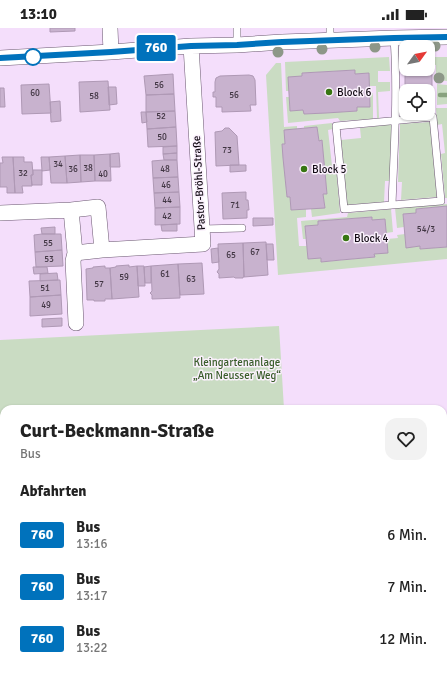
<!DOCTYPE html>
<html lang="de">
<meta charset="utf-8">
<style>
body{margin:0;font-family:Signika,sans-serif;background:#f2f2f2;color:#222;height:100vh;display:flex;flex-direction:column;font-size:15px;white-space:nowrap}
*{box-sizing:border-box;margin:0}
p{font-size:13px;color:#767676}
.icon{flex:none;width:22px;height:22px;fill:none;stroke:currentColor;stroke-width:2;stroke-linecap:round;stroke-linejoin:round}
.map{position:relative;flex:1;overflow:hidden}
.drawer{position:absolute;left:0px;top:377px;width:447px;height:268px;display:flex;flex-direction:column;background:#fff;border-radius:12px 12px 0 0;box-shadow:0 1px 3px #0004}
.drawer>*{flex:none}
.badge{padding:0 8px;border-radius:3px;font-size:14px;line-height:26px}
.needle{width:26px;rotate:57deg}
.controls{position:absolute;left:399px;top:12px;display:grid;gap:8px}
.controls a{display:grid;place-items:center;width:36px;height:36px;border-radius:8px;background:#fff;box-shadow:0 1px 3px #0004;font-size:20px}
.map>.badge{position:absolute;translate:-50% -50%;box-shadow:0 0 0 2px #fff}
h2{padding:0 20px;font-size:15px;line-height:36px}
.round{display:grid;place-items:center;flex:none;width:42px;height:42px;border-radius:12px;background:#f2f2f2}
.headline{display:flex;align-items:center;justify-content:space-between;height:68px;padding:0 20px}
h1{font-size:19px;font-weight:700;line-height:30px}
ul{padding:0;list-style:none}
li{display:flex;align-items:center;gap:12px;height:52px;padding:0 20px}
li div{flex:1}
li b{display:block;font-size:15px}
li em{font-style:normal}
li .badge{min-width:44px;font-weight:700;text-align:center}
.status{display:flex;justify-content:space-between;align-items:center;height:28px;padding:0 20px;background:#fff;direction:ltr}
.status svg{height:11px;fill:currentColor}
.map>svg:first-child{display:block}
.green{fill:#cadcc3}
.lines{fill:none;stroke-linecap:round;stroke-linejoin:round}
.stream{stroke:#88a27e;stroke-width:4.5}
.building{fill:#c8b2ce;stroke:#af99b5}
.lane-casing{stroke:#6b5871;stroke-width:8}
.street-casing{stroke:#6b5871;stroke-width:16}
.lane{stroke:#fff;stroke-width:7}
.street{stroke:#fff;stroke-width:15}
.tree{fill:#8d9788}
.line-casing{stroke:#fff;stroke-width:9}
.line{stroke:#0072bc;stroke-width:6}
.stop-dot{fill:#fff;stroke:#0072bc;stroke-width:2}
.poi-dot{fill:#377612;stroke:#faf0fc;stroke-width:1.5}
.labels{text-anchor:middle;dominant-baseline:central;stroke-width:3;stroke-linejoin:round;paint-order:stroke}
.number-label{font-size:9px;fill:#403542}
.poi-label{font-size:11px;fill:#120b14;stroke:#faf0fc;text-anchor:start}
.street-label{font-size:11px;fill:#120b14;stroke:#faf0fc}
.park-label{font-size:11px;fill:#395d2a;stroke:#faf0fc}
</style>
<div class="status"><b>13:10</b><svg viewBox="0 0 49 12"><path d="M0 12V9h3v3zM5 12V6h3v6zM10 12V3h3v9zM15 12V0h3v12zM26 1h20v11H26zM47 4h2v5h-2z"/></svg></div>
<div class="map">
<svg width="447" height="645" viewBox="0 0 447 645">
<rect width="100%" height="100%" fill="#f4defb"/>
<path class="green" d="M389,29L390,43H378V54H390V63L378,64L379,90H377L376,58H369V45L355,46V42L302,45V48L289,63H286L285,34Z
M428,29H447V53L436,52V37L428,36Z
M276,35H281L284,99L297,98V101L284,103L285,116H282L287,169H290L291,182L306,181V189L297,190L299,218H307L308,231L321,230L322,234L375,229L374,226L387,211L398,210L397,207L405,206L406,219L420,218V221L447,219V231L278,247L266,47Z
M437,56L447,57V76L437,77Z
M370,65H373V91L340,93L338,90L288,95L286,69H289L290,83L303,82L304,86L357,83V79H370Z
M436,80H447V170H445L441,126L445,125L442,96L437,97Z
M430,94L437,169L401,172L402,154H398L400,96Z
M332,95L333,101L328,102L332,138L336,137L340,185L312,189L311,181L325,179L323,166H327L322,113H319L317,99L304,100V98Z
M392,96L390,153H385L384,174L347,177L341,112L361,110L360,100Z
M447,176V178L416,181V185L403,186L404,199L397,200L395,180Z
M391,181L393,204L386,205L385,192H372L371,189L318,193V197L305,198L306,211H303L301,193L347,189L348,185Z
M279,298L284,381H4V641H299V645H0V312Z"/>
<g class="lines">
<path class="stream" d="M440,67H447"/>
</g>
<path class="building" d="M50,0H75V3L50,4Z
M405,41H432V81H428V63H406V74H405Z
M355,42V46L369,45L370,79H357V83L326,85L304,86L303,82L290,83L288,49L302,48V45Z
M173,46L174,66L146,67L144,48Z
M249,47L253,48L255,52L256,77H250L251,83L222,84V79H216V69H213V64H215V54L216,50L220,48Z
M108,53L110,82L80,84L79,54Z
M49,56L51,85L22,86L21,57Z
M108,59H116L117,76L109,77Z
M0,60H4L5,79H0Z
M174,66L175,83L146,84V67Z
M60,73L61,93L51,94L50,74Z
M175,83L176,99L147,101L146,84Z
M141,84H146L147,94L142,95Z
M176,99L177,118L148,119L147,101Z
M317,99L319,113L322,112L327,166H323L325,180L291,182L290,169H287L283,130L282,116H285L284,102Z
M225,100H229L237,108L239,137L216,138L215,104L222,103Z
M177,118V125L163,126V119Z
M119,125L120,139H110V126Z
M177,125V132H164L163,126Z
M110,126L111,153H95L94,127Z
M80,127L81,154L67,155L65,128Z
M80,127H94L95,153L81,154Z
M65,128L67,155H51L49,129Z
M2,129H13L15,165H7V159H0V135H3Z
M13,129H24V134H32L33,147H31L32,158H22L23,165H15Z
M41,129H49L50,142L42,143Z
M164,132H177L178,149L153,150L152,133Z
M230,137H246V143L230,144Z
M33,142H42V157H32L31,147H33Z
M178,149L179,164L154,165L153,150Z
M179,164L180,179L155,180L154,165Z
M246,164V172H248L249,182H247V190L223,191L222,165Z
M447,178V219L420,221V218L406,220L403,186L416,185V181Z
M180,179V196L155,197V180Z
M372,189V192L385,191L388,225L374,226L375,229L341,232L321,234V230L308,231L305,198L318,197V193Z
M253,190H273V197L253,198Z
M177,196V203H162L161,197Z
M55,199V206H42L41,200Z
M42,206H61L62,222L35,224L34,207Z
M266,214L268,247L244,249L243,215Z
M243,215L244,249H243V250H235L234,249L219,250V246L217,244L219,241L218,216Z
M266,216H273L274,232H267Z
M218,220L219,234L212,235L211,221Z
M62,222L63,238L36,239L35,224Z
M202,235L204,266L180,267L178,236Z
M178,236L180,270L152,271V267L150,265L152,263L151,238Z
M129,237V239L137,238L139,269L112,271L110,240L116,239V238Z
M105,238V240H110L112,271H105V273H94V272H87L86,241L93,240V239Z
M137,238H144L145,258H138Z
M151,238V255H145L144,239Z
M33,239H47L48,245L34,246Z
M57,245L58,252L40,253V246Z
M60,252L61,267L30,269L29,253Z
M61,267L62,286L30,288V269Z
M62,290V298L42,299V291Z"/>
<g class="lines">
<defs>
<path id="lane" d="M237,0V17
M330,0V12
M433,89L441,173L344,181L336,98Z
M392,177C394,121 398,65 394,10
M202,201L242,200"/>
<path id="street" d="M110,0L111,24
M0,30L111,24L191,18L237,17L282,14L394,10L447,9
M71,182L75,225L102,222
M0,185L71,182L98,179L102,222L203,216L191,18
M75,225L73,233L76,295"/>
</defs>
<use href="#lane" class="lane-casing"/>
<use href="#street" class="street-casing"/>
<use href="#lane" class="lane"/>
<use href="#street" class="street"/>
</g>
<g class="tree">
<circle cx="435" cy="18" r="5.5"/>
<circle cx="375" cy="19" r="5.5"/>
<circle cx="322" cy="21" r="5.5"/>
<circle cx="278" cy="24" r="5.5"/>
<circle cx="439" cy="50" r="5.5"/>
</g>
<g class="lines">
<defs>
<path id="line" d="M0,30L111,24L191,18L237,17L282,14L394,10L447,9"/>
</defs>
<use href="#line" class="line-casing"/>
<use href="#line" class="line"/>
</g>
<circle class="stop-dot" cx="33" cy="29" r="8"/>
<g class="poi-dot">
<circle cx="329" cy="64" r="4"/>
<circle cx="304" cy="141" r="4"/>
<circle cx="346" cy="210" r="4"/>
</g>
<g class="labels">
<g class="number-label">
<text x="159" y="57">56</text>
<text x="35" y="65">60</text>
<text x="234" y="67">56</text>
<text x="94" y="68">58</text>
<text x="161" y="88">52</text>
<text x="162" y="109">50</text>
<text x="227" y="122">73</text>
<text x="58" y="136">34</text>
<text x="88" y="140">38</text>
<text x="73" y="141">36</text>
<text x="165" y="141">48</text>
<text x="23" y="145">32</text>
<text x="103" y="146">40</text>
<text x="166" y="157">46</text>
<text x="167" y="172">44</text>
<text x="235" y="177">71</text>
<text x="167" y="188">42</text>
<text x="426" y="201">54/3</text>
<text x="48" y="215">55</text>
<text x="255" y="224">67</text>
<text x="231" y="227">65</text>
<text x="49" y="231">53</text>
<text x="165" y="246">61</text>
<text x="124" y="249">59</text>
<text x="191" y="251">63</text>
<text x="99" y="256">57</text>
<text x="45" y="260">51</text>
<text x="46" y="277">49</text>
</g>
<g class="poi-label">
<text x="337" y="64">Block 6</text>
<text x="312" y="141">Block 5</text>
<text x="354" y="210">Block 4</text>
</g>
<g class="street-label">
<text transform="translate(199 155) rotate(-93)">Pastor-Bröhl-Straße</text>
</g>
<g class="park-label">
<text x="237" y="334">Kleingartenanlage<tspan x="237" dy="13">„Am Neusser Weg“</tspan></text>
</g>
</g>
</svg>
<div class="controls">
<a><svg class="needle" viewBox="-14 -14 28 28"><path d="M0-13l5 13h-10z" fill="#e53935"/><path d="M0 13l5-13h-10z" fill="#767676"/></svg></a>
<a><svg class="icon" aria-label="locate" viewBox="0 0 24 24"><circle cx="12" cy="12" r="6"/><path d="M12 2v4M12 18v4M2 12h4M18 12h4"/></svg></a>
</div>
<b class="badge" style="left:156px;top:20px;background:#0072bc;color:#fff">760</b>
<section class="drawer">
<div class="headline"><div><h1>Curt-Beckmann-Straße</h1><p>Bus</p></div><a class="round"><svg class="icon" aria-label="heart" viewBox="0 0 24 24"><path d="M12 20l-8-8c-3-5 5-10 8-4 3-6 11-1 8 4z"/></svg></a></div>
<h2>Abfahrten</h2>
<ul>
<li><span class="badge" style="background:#0072bc;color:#fff">760</span><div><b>Bus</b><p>13:16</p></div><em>6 Min.</em></li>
<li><span class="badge" style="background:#0072bc;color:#fff">760</span><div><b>Bus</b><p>13:17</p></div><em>7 Min.</em></li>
<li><span class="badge" style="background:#0072bc;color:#fff">760</span><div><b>Bus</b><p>13:22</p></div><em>12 Min.</em></li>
</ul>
</section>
</div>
